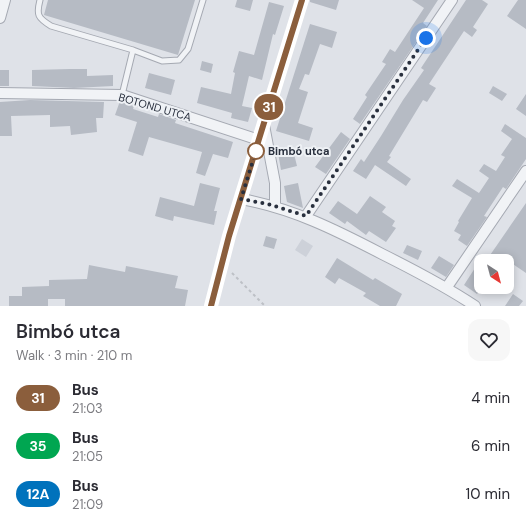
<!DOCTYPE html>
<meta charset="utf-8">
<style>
body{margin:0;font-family:"DM Sans",sans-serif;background:#f7f7f7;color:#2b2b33;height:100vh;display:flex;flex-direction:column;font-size:15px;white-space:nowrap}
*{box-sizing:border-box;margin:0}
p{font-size:13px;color:#7c7c81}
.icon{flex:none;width:22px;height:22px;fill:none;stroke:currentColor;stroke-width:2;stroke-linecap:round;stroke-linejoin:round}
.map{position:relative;height:306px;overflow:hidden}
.panel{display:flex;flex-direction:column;background:#fff;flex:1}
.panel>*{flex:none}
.badge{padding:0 8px;border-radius:13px;font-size:14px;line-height:26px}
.needle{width:26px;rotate:144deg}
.tools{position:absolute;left:474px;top:254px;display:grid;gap:8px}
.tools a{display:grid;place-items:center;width:40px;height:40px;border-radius:8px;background:#fff;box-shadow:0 2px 10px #0003;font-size:20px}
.you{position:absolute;width:20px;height:20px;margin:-10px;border:3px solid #fff;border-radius:50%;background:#1a73e8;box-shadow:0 0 0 6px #1a73e833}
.map>.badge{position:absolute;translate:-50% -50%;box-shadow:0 0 0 2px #fff}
.round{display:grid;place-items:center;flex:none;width:42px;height:42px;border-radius:12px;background:#f7f7f7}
.headline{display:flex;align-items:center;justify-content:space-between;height:68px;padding:0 16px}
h1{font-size:19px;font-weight:600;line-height:30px}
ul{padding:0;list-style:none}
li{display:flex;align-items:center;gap:12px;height:48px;padding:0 16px}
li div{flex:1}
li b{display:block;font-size:15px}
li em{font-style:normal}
li .badge{min-width:44px;font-weight:700;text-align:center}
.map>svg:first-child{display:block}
.built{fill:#cdd1d9}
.building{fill:#b6bbc4}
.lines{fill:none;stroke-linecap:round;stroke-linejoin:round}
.lane-casing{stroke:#a5a9b2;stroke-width:7}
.street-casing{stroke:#a5a9b2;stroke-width:12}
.path{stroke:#bdc0c6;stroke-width:2;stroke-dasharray:3 3;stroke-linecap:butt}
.lane{stroke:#f1f3f6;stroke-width:5}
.street{stroke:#f1f3f6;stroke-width:10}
.secondary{stroke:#fff;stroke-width:14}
.line-casing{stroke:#fff;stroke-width:9}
.line{stroke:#8b5e3c;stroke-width:6}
.walk{stroke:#29303e;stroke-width:4;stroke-dasharray:0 7.2}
.stop-dot{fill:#fff;stroke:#8b5e3c;stroke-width:2}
.labels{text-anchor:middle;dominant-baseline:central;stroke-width:4;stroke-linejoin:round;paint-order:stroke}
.street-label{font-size:11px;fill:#29303e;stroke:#eef1f5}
.stop-label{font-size:11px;font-weight:bold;fill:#29303e;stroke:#eef1f5;text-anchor:start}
</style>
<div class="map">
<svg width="526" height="306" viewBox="0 0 526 306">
<rect width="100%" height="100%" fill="#dfe2e8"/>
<path class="built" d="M302,239L313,246L306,257L295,250Z"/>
<path class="building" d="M48,0H195L178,55L44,15Z
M237,0H253L250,11L235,7Z
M310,0H339L336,10L310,2Z
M412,0H438L423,23L427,26L360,124L353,119L367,97L365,95L386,64L382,62L390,49L395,52L424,8Z
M466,0H482L488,4L473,27L477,30L472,37L464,31L429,84L436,88L427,102L423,100L389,156L391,157L387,162L411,179L406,186L375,165L366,179L353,171L361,159L364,162L381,136L403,100L424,70L421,68Z
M518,0H526V29L507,16Z
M269,2L284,6L275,35L273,34L262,80L249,76L242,106L252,108L248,122L231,118L232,113L197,103L201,87L231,94L235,73L233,72L239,51L254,55Z
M310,24L337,32L332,48L320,44L309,75L305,74L299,89L308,92L298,123L313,128L309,141L276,131Z
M202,61L213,64L211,73L200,70Z
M70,69H87V76L113,75V86L74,88L32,86V70Z
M0,70H9V86H0Z
M149,73L175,80L171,95L145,88Z
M493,86L507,94L502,101L489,93Z
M526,94V116L516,109Z
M30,100L104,102L103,118H96L97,132L71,135L70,126L50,127V115L11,116L12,136H0V102Z
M120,101L134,106L133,109L158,117L159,114L176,120L175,123L233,142L228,158L213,154L205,176L196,173L202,152L149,137L143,156L128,151L137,122L115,115Z
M505,124L526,138V159L506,189L503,187L484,216L487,217L467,246L458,240L461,235L454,231L459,222L458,221L472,198L452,186L457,179L479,193L489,178L479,171L484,164L496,171L505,157L501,155L512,139L501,131Z
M341,132L350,139L326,174L315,167Z
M293,150L297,166L281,170L278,153Z
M200,183L220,188L214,211H217L214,225L174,216L173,221L155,216L160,197L194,206Z
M298,183L303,208L287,202L284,186Z
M370,196L386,207L382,212L395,221L392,226L396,228L386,242L369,231L366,235L347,221L345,224L329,213L338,201L357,214Z
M526,203V273L507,260L486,261Z
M266,236L277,239L274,249L263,246Z
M407,245L422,251L418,260L403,253Z
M439,256L454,265L446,277L431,268Z
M337,258L373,280L375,278L402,294L396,306H380L363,296L366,293L339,278L335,284L325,277Z
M89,265L125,272L126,266L178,276L175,288L188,290L185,306H65V299H48V306H9V296H22V287L49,286V280L87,279Z
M475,268L481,272V288L477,294L464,285Z
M513,294L523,301L519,306H505Z"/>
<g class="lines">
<defs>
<path id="lane" d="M40,0C36,15 38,18 51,26L133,50
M122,95L133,50L162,61L179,60L188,49L203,0"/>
<path id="street" d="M0,18L5,0
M0,93L122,95L259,140
M264,125L275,183V206
M241,199C292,208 336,230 382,254C414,270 445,286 475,306
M306,216L452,0
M447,287L526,171"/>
</defs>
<use href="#lane" class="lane-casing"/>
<use href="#street" class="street-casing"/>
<path class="path" d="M232,273L265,306"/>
<use href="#lane" class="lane"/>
<use href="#street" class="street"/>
<path class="secondary" d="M211,306L229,236L302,0"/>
</g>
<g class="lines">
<defs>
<path id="line" d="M211,306L229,236L302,0"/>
</defs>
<use href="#line" class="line-casing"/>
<use href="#line" class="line"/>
<path class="walk" d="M256,151L241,199L268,204L306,216L426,38"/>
</g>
<circle class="stop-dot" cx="256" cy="151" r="8"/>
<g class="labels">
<g class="street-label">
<text transform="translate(155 107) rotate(16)">BOTOND UTCA</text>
</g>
<g class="stop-label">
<text x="268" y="151">Bimbó utca</text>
</g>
</g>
</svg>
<div class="tools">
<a><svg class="needle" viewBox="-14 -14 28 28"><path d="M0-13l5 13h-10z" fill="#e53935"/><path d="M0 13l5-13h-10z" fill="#7c7c81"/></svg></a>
</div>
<div class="you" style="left:426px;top:38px"></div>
<b class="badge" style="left:269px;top:107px;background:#8b5e3c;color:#fff">31</b>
</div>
<section class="panel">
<div class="headline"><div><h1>Bimbó utca</h1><p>Walk · 3 min · 210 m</p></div><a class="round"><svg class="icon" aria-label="heart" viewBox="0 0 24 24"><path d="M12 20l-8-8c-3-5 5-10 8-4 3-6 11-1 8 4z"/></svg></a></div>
<ul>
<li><span class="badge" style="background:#8b5e3c;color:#fff">31</span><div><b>Bus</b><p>21:03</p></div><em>4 min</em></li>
<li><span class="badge" style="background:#00a651;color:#fff">35</span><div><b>Bus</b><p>21:05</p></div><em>6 min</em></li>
<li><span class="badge" style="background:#0072bc;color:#fff">12A</span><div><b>Bus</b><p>21:09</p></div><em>10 min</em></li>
</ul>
</section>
